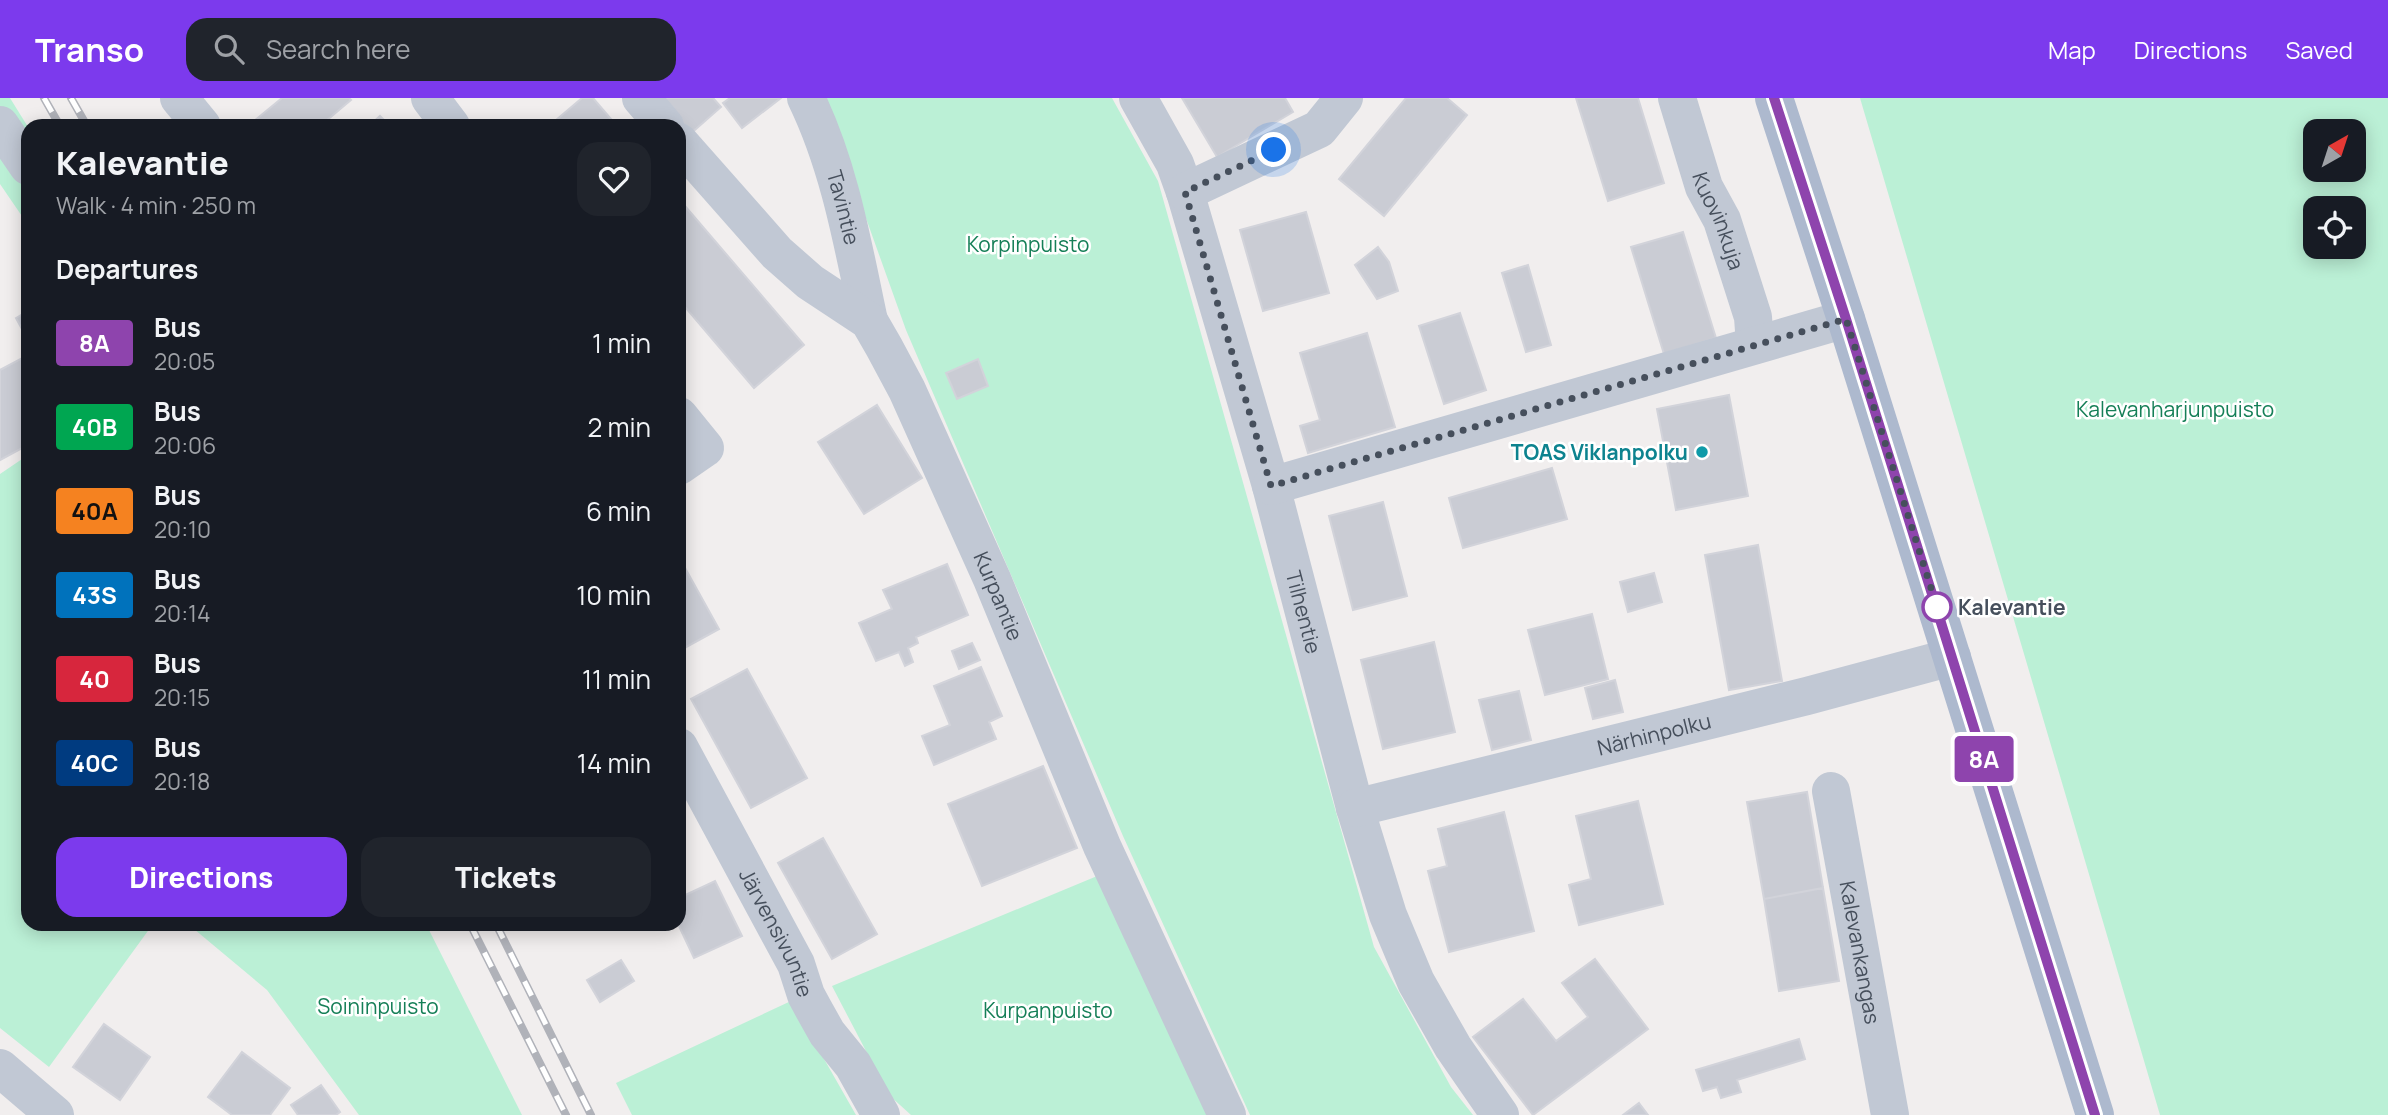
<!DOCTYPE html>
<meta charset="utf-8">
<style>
body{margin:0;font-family:Manrope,sans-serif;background:#20242c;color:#f1f3f6;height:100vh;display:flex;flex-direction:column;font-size:26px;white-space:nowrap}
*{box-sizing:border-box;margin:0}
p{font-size:23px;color:#9ea1a6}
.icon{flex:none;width:38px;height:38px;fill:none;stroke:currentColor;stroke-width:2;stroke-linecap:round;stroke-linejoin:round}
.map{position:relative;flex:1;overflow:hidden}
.drawer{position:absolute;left:21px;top:21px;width:665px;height:812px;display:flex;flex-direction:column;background:#171b24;border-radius:21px;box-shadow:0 4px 18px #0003}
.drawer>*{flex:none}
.badge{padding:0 14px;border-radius:5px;font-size:24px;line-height:46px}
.needle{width:46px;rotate:39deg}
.fabs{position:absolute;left:2303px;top:21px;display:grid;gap:14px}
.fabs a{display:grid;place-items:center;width:63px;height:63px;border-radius:14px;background:#171b24;box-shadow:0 4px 18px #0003;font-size:35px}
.you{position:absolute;width:35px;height:35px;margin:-18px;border:5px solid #fff;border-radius:50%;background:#1a73e8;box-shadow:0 0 0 10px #1a73e833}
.map>.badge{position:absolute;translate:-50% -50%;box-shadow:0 0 0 4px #fff}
h2{padding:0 35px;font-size:26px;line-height:63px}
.round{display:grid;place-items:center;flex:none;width:74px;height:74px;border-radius:21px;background:#20242c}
.overview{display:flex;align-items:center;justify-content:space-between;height:119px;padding:0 35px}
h1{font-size:33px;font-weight:800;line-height:52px}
.primary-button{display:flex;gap:14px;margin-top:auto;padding:14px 35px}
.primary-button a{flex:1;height:80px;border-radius:21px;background:#7c3aed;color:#fff;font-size:28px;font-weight:800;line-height:80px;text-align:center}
.primary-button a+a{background:#20242c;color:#f1f3f6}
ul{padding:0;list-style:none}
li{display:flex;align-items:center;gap:21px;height:84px;padding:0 35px}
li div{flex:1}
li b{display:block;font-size:26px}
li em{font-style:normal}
li .badge{min-width:77px;font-weight:700;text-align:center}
header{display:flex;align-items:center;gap:42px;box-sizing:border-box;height:98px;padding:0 35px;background:#7c3aed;color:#fff}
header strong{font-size:33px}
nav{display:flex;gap:38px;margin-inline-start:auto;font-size:24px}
.search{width:490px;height:63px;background:#20242c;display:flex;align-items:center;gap:18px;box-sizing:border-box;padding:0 24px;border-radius:21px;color:#9ea1a6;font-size:26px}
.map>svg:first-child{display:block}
.green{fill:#bbf0d6;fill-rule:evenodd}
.building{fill:#caccd4;stroke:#d2d3da;stroke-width:2}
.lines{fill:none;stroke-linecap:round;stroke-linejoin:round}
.minor{stroke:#c1c8d4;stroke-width:38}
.major{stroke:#adb9ce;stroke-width:38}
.rail-casing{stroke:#b0b2b9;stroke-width:8}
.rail{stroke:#fff;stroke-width:5;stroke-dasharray:16;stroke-linecap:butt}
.line-casing{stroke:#fff;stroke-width:16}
.line{stroke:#8e44ad;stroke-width:10}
.walk{stroke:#464f5c;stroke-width:7;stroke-dasharray:0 12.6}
.culture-dot{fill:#0f9aa8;stroke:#fff;stroke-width:2.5}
.stop-dot{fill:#fff;stroke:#8e44ad;stroke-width:3.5}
.labels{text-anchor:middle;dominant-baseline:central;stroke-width:5;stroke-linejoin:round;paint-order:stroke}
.street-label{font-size:21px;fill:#464f5c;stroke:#fff}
.park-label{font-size:21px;fill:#157f57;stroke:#fff}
.culture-label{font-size:21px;font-weight:bold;fill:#0d838f;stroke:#fff;text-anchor:end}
.stop-label{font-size:21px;font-weight:bold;fill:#464f5c;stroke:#fff;text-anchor:start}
</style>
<header>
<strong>Transo</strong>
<div class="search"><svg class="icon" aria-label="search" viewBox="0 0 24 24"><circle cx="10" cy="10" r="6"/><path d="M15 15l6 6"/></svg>Search here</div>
<nav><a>Map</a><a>Directions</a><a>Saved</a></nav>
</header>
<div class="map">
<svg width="2388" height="1017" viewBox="0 0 2388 1017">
<rect width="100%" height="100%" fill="#f1eeee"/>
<path class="green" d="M0,0H10L28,29V127L0,86Z
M823,0H1112L1158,83L1374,849L1451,989L1473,1017H1250L1123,738L906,232Z
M1860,0H2388V1017H2160ZM2315,33H2354V72H2315ZM2315,110H2354V149H2315Z
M28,357V826H153L49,969L0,930V376Z
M1102,776L1215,1017H911L889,997L832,888Z
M188,826H426L522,1017H359L267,892Z
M791,903L856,1017H632L616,985Z"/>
<path class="building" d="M282,0H349L351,2L320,28H248Z
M582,0H593L617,28H549Z
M657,0H713L721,9L689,37Z
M730,0H781L742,30L723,5Z
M1182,0H1285L1293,14L1217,59Z
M1406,0H1447L1467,17L1384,118L1339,81Z
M1576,0H1638L1664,85L1608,103Z
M380,18L390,28H369Z
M679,101L804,247L754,290L679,202Z
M1306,114L1329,195L1263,213L1240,132Z
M1683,134L1716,240L1664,256L1631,149Z
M1378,149L1389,164L1398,193L1377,201L1355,167Z
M1528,167L1551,247L1526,254L1502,175Z
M28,213V242L16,220Z
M1460,215L1486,292L1444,306L1419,228Z
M1367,235L1395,329L1308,355L1300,328L1320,322L1300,255Z
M26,258L28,262V347L0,362V272Z
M978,261L988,288L957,301L946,275Z
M1729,297L1748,398L1676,412L1657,311Z
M877,307L922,380L864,416L818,344Z
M1552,370L1567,421L1463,450L1449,400Z
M1383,404L1407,498L1353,512L1329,418Z
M1758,447L1782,583L1729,592L1705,457Z
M679,459L719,531L679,553Z
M947,466L968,517L916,539L918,545L908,550L913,564L905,568L899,554L876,563L859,525L892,511L883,492Z
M1654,475L1662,504L1628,514L1620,484Z
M1592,516L1608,581L1545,597L1528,532Z
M1434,544L1455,634L1383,651L1361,562Z
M972,545L980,562L959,571L952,553Z
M981,569L1002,618L989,624L996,641L934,667L922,638L950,627L934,588Z
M747,571L807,680L751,710L691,601Z
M1615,582L1623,614L1593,621L1585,590Z
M1519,593L1531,642L1492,652L1479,602Z
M1043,668L1077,750L982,788L948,706Z
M1807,694L1823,790L1764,801L1747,704Z
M1638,703L1663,806L1579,827L1569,787L1591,781L1576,718Z
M1504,714L1534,833L1449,854L1428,773L1447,768L1438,731Z
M823,740L877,836L832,861L778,765Z
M715,783L742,838L694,860L678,826L679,800Z
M1823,790L1839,883L1779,893L1764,801Z
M1595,861L1648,931L1533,1017L1473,939L1523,901L1556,943L1588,919L1562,885Z
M621,862L634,883L600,904L587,882Z
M104,926L150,959L120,1002L73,969Z
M1799,941L1805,961L1737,982L1741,994L1721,1000L1717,989L1703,993L1696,972Z
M242,954L290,990L270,1017H232L208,999Z
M321,987L340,1014L336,1017H298L291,1007Z
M1639,1005L1648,1017H1623Z"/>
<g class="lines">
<g class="minor">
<path d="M179,0L202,28"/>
<path d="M430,0L451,28"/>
<path d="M641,0L665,28"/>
<path id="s1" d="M806,0C840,70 853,148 869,223"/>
<path id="s2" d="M1138,0L1175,66L1185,94L1271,388L1355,710L1388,817L1416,884L1453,949L1500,1017"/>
<path id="s3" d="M1677,0L1704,89L1722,122L1753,219L1755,247"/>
<path d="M0,27L28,68"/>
<path id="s4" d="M679,44L777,155L810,184L869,223L884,249L907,292L992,481L1102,748L1227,1017"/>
<path d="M1185,94L1319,31L1344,0"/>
<path d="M679,318L705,350L679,368"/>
<path d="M1271,388L1846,221"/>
<path id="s5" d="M679,649L796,866L806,897L813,910L827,935L853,967L881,1017"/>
<path id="s6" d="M1831,693L1890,1017"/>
<path id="s7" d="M1355,710L1807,598L1952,559"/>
<path d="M0,970L55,1017"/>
</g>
<path class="major" d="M1774,0L1846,221L2095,1017"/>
<defs>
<path id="rail" d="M44,0L60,28
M71,0L87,28
M470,826L566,1017
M496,826L591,1017"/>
</defs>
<use href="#rail" class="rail-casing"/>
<use href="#rail" class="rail"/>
</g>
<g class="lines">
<defs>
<path id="line" d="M1774,0L1846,221L2095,1017"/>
</defs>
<use href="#line" class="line-casing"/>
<use href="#line" class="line"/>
<path class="walk" d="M1274,52L1185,94L1271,388L1846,221L1937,509"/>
</g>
<circle class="culture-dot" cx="1702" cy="354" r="7"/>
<circle class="stop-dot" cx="1937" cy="509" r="14"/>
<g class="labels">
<g class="street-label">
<text stroke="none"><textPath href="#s1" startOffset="116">Tavintie</textPath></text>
<text stroke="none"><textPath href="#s3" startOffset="130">Kuovinkuja</textPath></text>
<text stroke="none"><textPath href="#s4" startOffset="567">Kurpantie</textPath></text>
<text stroke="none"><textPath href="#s2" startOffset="542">Tilhentie</textPath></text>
<text stroke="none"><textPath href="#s7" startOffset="308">Närhinpolku</textPath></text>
<text stroke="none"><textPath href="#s5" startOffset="210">Järvensivuntie</textPath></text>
<text stroke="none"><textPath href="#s6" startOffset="164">Kalevankangas</textPath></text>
</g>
<g class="park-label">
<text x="1028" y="146">Korpinpuisto</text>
<text x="2175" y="311">Kalevanharjunpuisto</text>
<text x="378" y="908">Soininpuisto</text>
<text x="1048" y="912">Kurpanpuisto</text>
</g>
<g class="culture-label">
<text x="1688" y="354">TOAS Viklanpolku</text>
</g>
<g class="stop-label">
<text x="1958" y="509">Kalevantie</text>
</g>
</g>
</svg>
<div class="fabs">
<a><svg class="needle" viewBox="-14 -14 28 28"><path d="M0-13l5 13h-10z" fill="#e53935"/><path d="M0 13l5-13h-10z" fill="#9ea1a6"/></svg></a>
<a><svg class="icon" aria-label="locate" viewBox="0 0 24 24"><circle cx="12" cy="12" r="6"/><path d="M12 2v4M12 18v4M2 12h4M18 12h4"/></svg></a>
</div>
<div class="you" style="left:1274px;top:52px"></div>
<b class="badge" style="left:1984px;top:661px;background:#8e44ad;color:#fff">8A</b>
<section class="drawer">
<div class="overview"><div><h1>Kalevantie</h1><p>Walk · 4 min · 250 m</p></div><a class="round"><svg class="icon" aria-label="heart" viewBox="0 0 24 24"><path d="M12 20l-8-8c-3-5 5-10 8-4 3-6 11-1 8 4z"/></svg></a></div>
<h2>Departures</h2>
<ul>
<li><span class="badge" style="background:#8e44ad;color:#fff">8A</span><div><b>Bus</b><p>20:05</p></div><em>1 min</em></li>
<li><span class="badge" style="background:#00a651;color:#fff">40B</span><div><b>Bus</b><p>20:06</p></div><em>2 min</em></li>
<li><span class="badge" style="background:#f58220;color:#111">40A</span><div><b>Bus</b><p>20:10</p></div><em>6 min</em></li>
<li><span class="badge" style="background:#0072bc;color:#fff">43S</span><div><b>Bus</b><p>20:14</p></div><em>10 min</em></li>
<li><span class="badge" style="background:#d7263d;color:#fff">40</span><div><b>Bus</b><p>20:15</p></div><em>11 min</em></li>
<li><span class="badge" style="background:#003b80;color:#fff">40C</span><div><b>Bus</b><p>20:18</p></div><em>14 min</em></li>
</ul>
<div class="primary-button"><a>Directions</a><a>Tickets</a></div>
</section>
</div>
